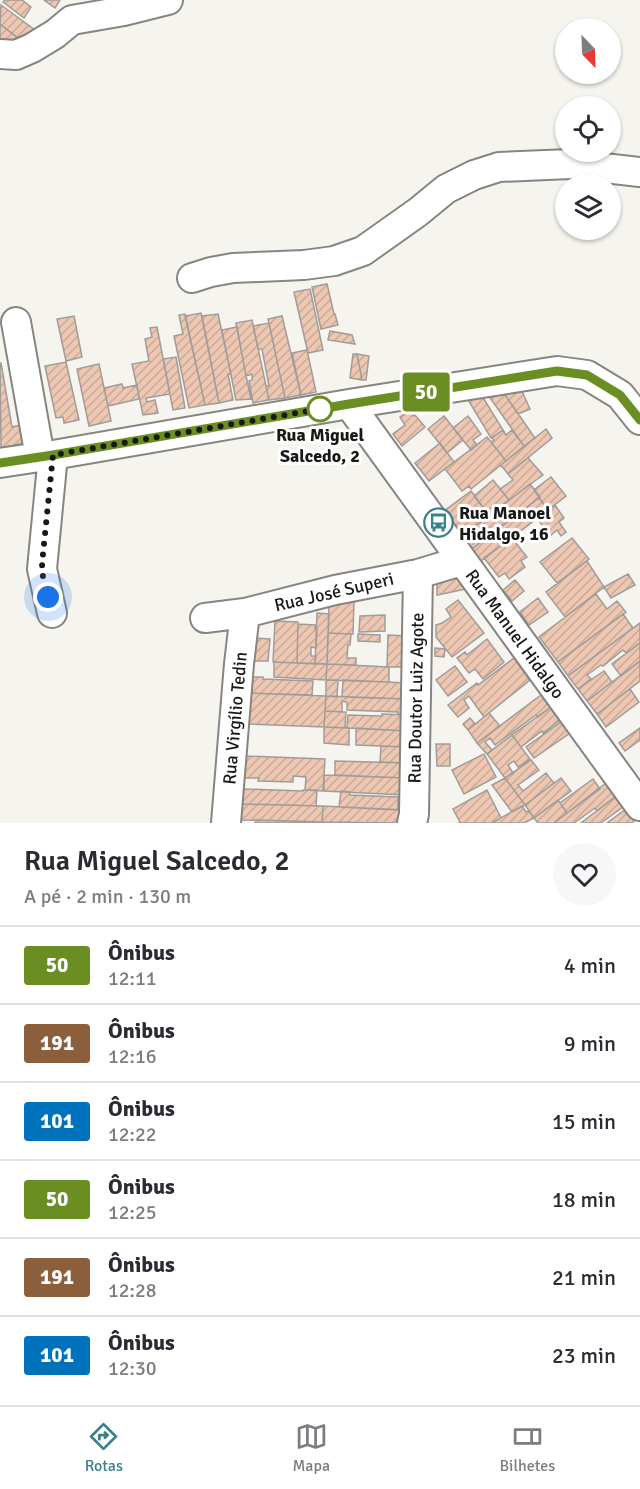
<!DOCTYPE html>
<html lang="pt">
<meta charset="utf-8">
<style>
body{margin:0;font-family:Signika,sans-serif;background:#f7f7f7;color:#2b2b33;height:100vh;display:flex;flex-direction:column;font-size:22px;white-space:nowrap}
*{box-sizing:border-box;margin:0}
p{font-size:20px;color:#7c7c81}
.icon{flex:none;width:33px;height:33px;fill:none;stroke:currentColor;stroke-width:2;stroke-linecap:round;stroke-linejoin:round}
.map{position:relative;height:823px;overflow:hidden}
.side{display:flex;flex-direction:column;background:#fff;flex:1}
.side>*{flex:none}
.badge{padding:0 12px;border-radius:4px;font-size:21px;line-height:39px}
.needle{width:39px;rotate:157deg}
.tools{position:absolute;left:555px;top:18px;display:grid;gap:12px}
.tools a{display:grid;place-items:center;width:66px;height:66px;border-radius:50%;background:#fff;box-shadow:0 2px 4px #0004;font-size:30px}
.you{position:absolute;width:30px;height:30px;margin:-15px;border:4px solid #fff;border-radius:50%;background:#1a73e8;box-shadow:0 0 0 9px #1a73e833}
.map>.badge{position:absolute;translate:-50% -50%;box-shadow:0 0 0 3px #fff}
.round{display:grid;place-items:center;flex:none;width:63px;height:63px;border-radius:32px;background:#f7f7f7}
.overview{display:flex;align-items:center;justify-content:space-between;height:102px;padding:0 24px}
h1{font-size:28px;font-weight:600;line-height:45px}
ul{padding:0;list-style:none}
li{display:flex;align-items:center;gap:18px;height:78px;padding:0 24px;border-top:2px solid #e1e1e2}
li div{flex:1}
li b{display:block;font-size:22px}
li em{font-style:normal}
li .badge{min-width:66px;font-weight:700;text-align:center}
.dock{display:flex;justify-content:space-around;align-items:center;height:84px;border-top:2px solid #e1e1e2;background:#fff;font-size:16px;color:#7c7c81}
.dock a{display:grid;justify-items:center;gap:3px}
.dock .on{color:#3b818c}
.map>svg:first-child{display:block}
.building{fill:url(#building-hatch);stroke:#a29c99;stroke-width:1.5}
.lines{fill:none;stroke-linecap:round;stroke-linejoin:round}
.minor-casing{stroke:#868580;stroke-width:32}
.minor{stroke:#fff;stroke-width:28}
.line-casing{stroke:#fff;stroke-width:14}
.line{stroke:#6b8e23;stroke-width:9}
.walk{stroke:#181816;stroke-width:6;stroke-dasharray:0 10.8}
.stop-dot{fill:#fff;stroke:#6b8e23;stroke-width:3}
.labels{text-anchor:middle;dominant-baseline:central;stroke-width:6;stroke-linejoin:round;paint-order:stroke}
.stop-label{font-size:18px;font-weight:bold;fill:#181816;stroke:#fff}
.poi-label{font-size:18px;font-weight:bold;fill:#181816;stroke:#fff;text-anchor:start}
.street-label{font-size:18px;fill:#181816;stroke:#fff}
</style>
<div class="map">
<svg width="640" height="823" viewBox="0 0 640 823">
<defs>
<pattern id="building-hatch" width="6" height="6" patternUnits="userSpaceOnUse" patternTransform="scale(1.5)"><rect width="6" height="6" fill="#edc7b2"/><path d="M-1 1l2-2M0 6l6-6M5 7l2-2" fill="none" stroke="#caaa98"/></pattern>
</defs>
<rect width="100%" height="100%" fill="#f5f4ee"/>
<path class="building" d="M5,0H22L31,7L24,18L3,2Z
M44,0H60L55,8Z
M1,5L39,33L24,43L0,24Z
M0,24L18,38L13,45L0,43Z
M327,284L334,314H335L338,325L321,329L312,287Z
M310,289L323,350L308,353L294,292Z
M201,313L219,403L205,405L185,316Z
M185,314L205,405L189,408L174,336L183,334L179,315Z
M218,314L231,374H228L233,400L219,403L202,316Z
M74,316L82,357L66,361L57,319Z
M282,316L301,395L285,398L268,319Z
M252,320L269,400L253,403L249,381L252,380V374L246,376L236,323Z
M269,323L285,398L269,400L266,386H269L262,349H258L253,326Z
M157,327L170,394L146,398L147,402L155,400L158,413L143,415L132,364L149,361L145,339L152,337L150,328Z
M237,327L246,376L251,399L236,400L222,330Z
M330,331L352,335L355,344L328,340Z
M307,350L316,392L301,395L292,353Z
M353,354H357L362,380L350,378Z
M357,354L369,356L366,380H362Z
M176,357L185,408L173,410L163,359Z
M66,362L79,420L64,423L63,417L56,418L45,366Z
M0,363H1L12,427L21,425L24,443L1,448Z
M99,364L111,421L89,426L77,369Z
M122,384L123,388L137,385L139,399L108,406L104,388Z
M521,389L530,409L518,414L503,392Z
M503,392L535,438L524,446L488,395Z
M482,396L503,430L491,438L467,398Z
M409,411L414,416L415,415L425,427L402,446L393,434L405,425L400,417Z
M444,416L463,440L447,453L428,429Z
M468,416L481,434L473,440L477,445L471,450L453,428Z
M546,429L552,438L508,474L501,465Z
M503,430L506,435L512,430L524,446L506,461L491,442L494,440L492,438Z
M487,437L506,461L471,489L469,486L462,491L445,469Z
M440,443L454,462L429,481L415,463Z
M528,458L543,475L509,500L500,489L513,480L508,474Z
M551,477L566,496L548,510L534,490Z
M493,480L509,500L489,515L474,496Z
M530,484L540,497L472,549L463,536Z
M471,491L489,515L463,536L444,511Z
M539,498L548,510L481,561L472,549Z
M555,505L564,518L559,522L566,532L561,536L557,530L550,536L537,518Z
M512,538L527,557L521,561L525,567L509,579L505,573L499,577L484,558Z
M572,538L589,559L557,583L540,562Z
M587,561L604,587L565,617L546,592Z
M628,574L635,585L611,598L604,587Z
M458,578L466,589L437,595V583Z
M515,580L524,591L512,601L503,590Z
M596,594L607,609L617,601L626,612L558,662L539,637Z
M538,598L548,612L529,625L520,612Z
M354,600L353,634L328,633L329,605Z
M458,600L484,633L452,657L436,637V625L442,623L451,617L446,609Z
M317,613L329,614L327,664H315Z
M623,614L633,628L568,676L558,662Z
M385,615V631L359,632L360,616Z
M275,621L298,622L297,663L273,662Z
M640,623V643L626,653L623,650L603,666L601,665L587,675L591,679L578,689L568,676Z
M298,624L315,625V629H317L316,648L311,647V656H316L315,664L297,663Z
M328,633L351,634L350,645H348L347,658H356V665L327,664Z
M358,634L380,635V642L358,641Z
M388,635L407,636V667H387Z
M254,638L270,639L268,661H252Z
M487,639L504,662L483,679L475,669L469,673L457,658L465,652L467,655Z
M640,643V661L621,676L612,664Z
M435,648L445,649L444,657L435,656Z
M514,658L530,680L484,717L469,696L464,700L469,708L458,717L448,705L477,683L478,685Z
M640,661V681L597,714L587,701Z
M274,662L327,664L326,680L274,677Z
M327,664L389,667V682L326,680Z
M455,666L467,682L448,696L436,680Z
M604,671L612,682L587,701L578,689Z
M251,677H263V679L313,681L312,695L250,693Z
M326,680H338L337,697L326,696Z
M343,680L407,683V699L342,697Z
M630,689L639,702L606,727L597,714Z
M250,693L326,696L324,727L249,724Z
M541,695L551,707L538,717L536,715L495,745L490,738L485,742L492,750L487,754L477,743Z
M326,696L407,699V715L398,714V712L347,710V702L342,701V712L325,711Z
M551,707L560,720L543,733L542,731L521,747L512,735Z
M325,711L346,712L345,728L324,727Z
M489,713L500,726L477,743L468,730Z
M382,714L407,715L406,731L347,728L348,715L382,716Z
M470,718L475,724L468,730L463,724Z
M561,722L570,733L534,758L526,747Z
M324,727L349,728V745L324,743Z
M356,728L406,731V747L356,745Z
M640,728V740L625,751L619,743Z
M512,735L530,759L518,767L514,761L508,765L513,773L505,778L487,754Z
M436,744H450V766H437Z
M381,746L406,747V763L380,762Z
M484,754L496,777L464,794L452,770Z
M245,756L325,759L323,791L305,790L306,777L293,776V782L258,781L259,778H244Z
M531,760L539,770L518,785L523,791L546,773L554,783L525,805L505,778Z
M335,761L406,763L405,778L335,775Z
M324,775L405,778L404,795L324,791Z
M505,778L525,805L512,812L492,785Z
M561,778L571,791L534,818L525,805Z
M593,779L600,789L567,813L560,803Z
M606,783L616,796L597,811L595,808L574,823H554Z
M243,789L303,791V790H317L316,806L242,804Z
M487,790L501,818L492,823H459L460,822L453,809Z
M341,791L350,792V795L398,797V810L339,807Z
M616,796L624,806L601,823H581Z
M558,800L567,813L554,823H538L534,818Z
M242,804L323,806L322,822L241,820Z
M323,806L404,810L403,823L322,822Z
M522,806L526,812L529,811L534,818L524,823H492Z
M626,809L634,821L632,823H607Z
M256,820L322,822V823H255Z"/>
<g class="lines">
<defs>
<path id="minor" d="M0,54L16,55L32,48L55,34L72,20L124,11L168,0
M192,278L211,272L233,268L304,265L334,261L363,251L418,212L446,189L474,175L499,167L570,164L640,172
M16,322L40,457
M349,404L640,806
M0,463L53,455L349,404L557,371L587,375L620,395L640,420
M52,613L42,569L53,455
M205,618L245,613L335,590L418,574L461,561
M226,823L239,664L245,613
M412,823L414,814L418,574"/>
</defs>
<use href="#minor" class="minor-casing"/>
<use href="#minor" class="minor"/>
</g>
<g class="lines">
<defs>
<path id="line" d="M0,463L53,455L349,404L557,371L587,375L620,395L640,420"/>
</defs>
<use href="#line" class="line-casing"/>
<use href="#line" class="line"/>
<path class="walk" d="M48,597L43,577L42,564L53,455L326,408L320,409"/>
</g>
<defs>
<symbol id="bus-ring" viewBox="-11 -11 22 22"><circle r="9.5" fill="#fff" stroke="#3b818c" stroke-width="1.5"/><path d="M-5-6H5V4H4V6H2V4H-2V6H-4V4H-5ZM-3.5-4V0h7V-4ZM-3.5 1.2v1.5H-2V1.2ZM2 1.2v1.5H3.5V1.2Z" fill="#3b818c"/></symbol>
</defs>
<g fill-rule="evenodd">
<use href="#bus-ring" x="422" y="506" width="33" height="33"/>
</g>
<circle class="stop-dot" cx="320" cy="409" r="12"/>
<g class="labels">
<g class="stop-label">
<text x="320" y="435">Rua Miguel<tspan x="320" dy="21">Salcedo, 2</tspan></text>
</g>
<g class="poi-label">
<text x="459" y="513">Rua Manoel<tspan x="459" dy="21">Hidalgo, 16</tspan></text>
</g>
<g class="street-label">
<text transform="translate(334 592) rotate(-13)">Rua José Superi</text>
<text transform="translate(515 634) rotate(54)">Rua Manuel Hidalgo</text>
<text transform="translate(416 698) rotate(-89)">Rua Doutor Luiz Agote</text>
<text transform="translate(235 718) rotate(-85)">Rua Virgílio Tedin</text>
</g>
</g>
</svg>
<div class="tools">
<a><svg class="needle" viewBox="-14 -14 28 28"><path d="M0-13l5 13h-10z" fill="#e53935"/><path d="M0 13l5-13h-10z" fill="#7c7c81"/></svg></a>
<a><svg class="icon" aria-label="locate" viewBox="0 0 24 24"><circle cx="12" cy="12" r="6"/><path d="M12 2v4M12 18v4M2 12h4M18 12h4"/></svg></a>
<a><svg class="icon" aria-label="layers" viewBox="0 0 24 24"><path d="M12 4l9 5-9 5-9-5zM3 14l9 5 9-5"/></svg></a>
</div>
<div class="you" style="left:48px;top:597px"></div>
<b class="badge" style="left:426px;top:392px;background:#6b8e23;color:#fff">50</b>
</div>
<section class="side">
<div class="overview"><div><h1>Rua Miguel Salcedo, 2</h1><p>A pé · 2 min · 130 m</p></div><a class="round"><svg class="icon" aria-label="heart" viewBox="0 0 24 24"><path d="M12 20l-8-8c-3-5 5-10 8-4 3-6 11-1 8 4z"/></svg></a></div>
<ul>
<li><span class="badge" style="background:#6b8e23;color:#fff">50</span><div><b>Ônibus</b><p>12:11</p></div><em>4 min</em></li>
<li><span class="badge" style="background:#8b5e3c;color:#fff">191</span><div><b>Ônibus</b><p>12:16</p></div><em>9 min</em></li>
<li><span class="badge" style="background:#0072bc;color:#fff">101</span><div><b>Ônibus</b><p>12:22</p></div><em>15 min</em></li>
<li><span class="badge" style="background:#6b8e23;color:#fff">50</span><div><b>Ônibus</b><p>12:25</p></div><em>18 min</em></li>
<li><span class="badge" style="background:#8b5e3c;color:#fff">191</span><div><b>Ônibus</b><p>12:28</p></div><em>21 min</em></li>
<li><span class="badge" style="background:#0072bc;color:#fff">101</span><div><b>Ônibus</b><p>12:30</p></div><em>23 min</em></li>
</ul>
</section>
<nav class="dock">
<a class="on"><svg class="icon" aria-label="directions" viewBox="0 0 24 24"><path d="M12 3l9 9-9 9-9-9zM9 14v-3h6M13 9l2 2-2 2"/></svg>Rotas</a>
<a><svg class="icon" aria-label="map" viewBox="0 0 24 24"><path d="M3 6l6-2 6 2 6-2v14l-6 2-6-2-6 2zM9 4v14M15 6v14"/></svg>Mapa</a>
<a><svg class="icon" aria-label="tickets" viewBox="0 0 24 24"><path d="M3 7h18v10H3zM15 7v10"/></svg>Bilhetes</a>
</nav>
